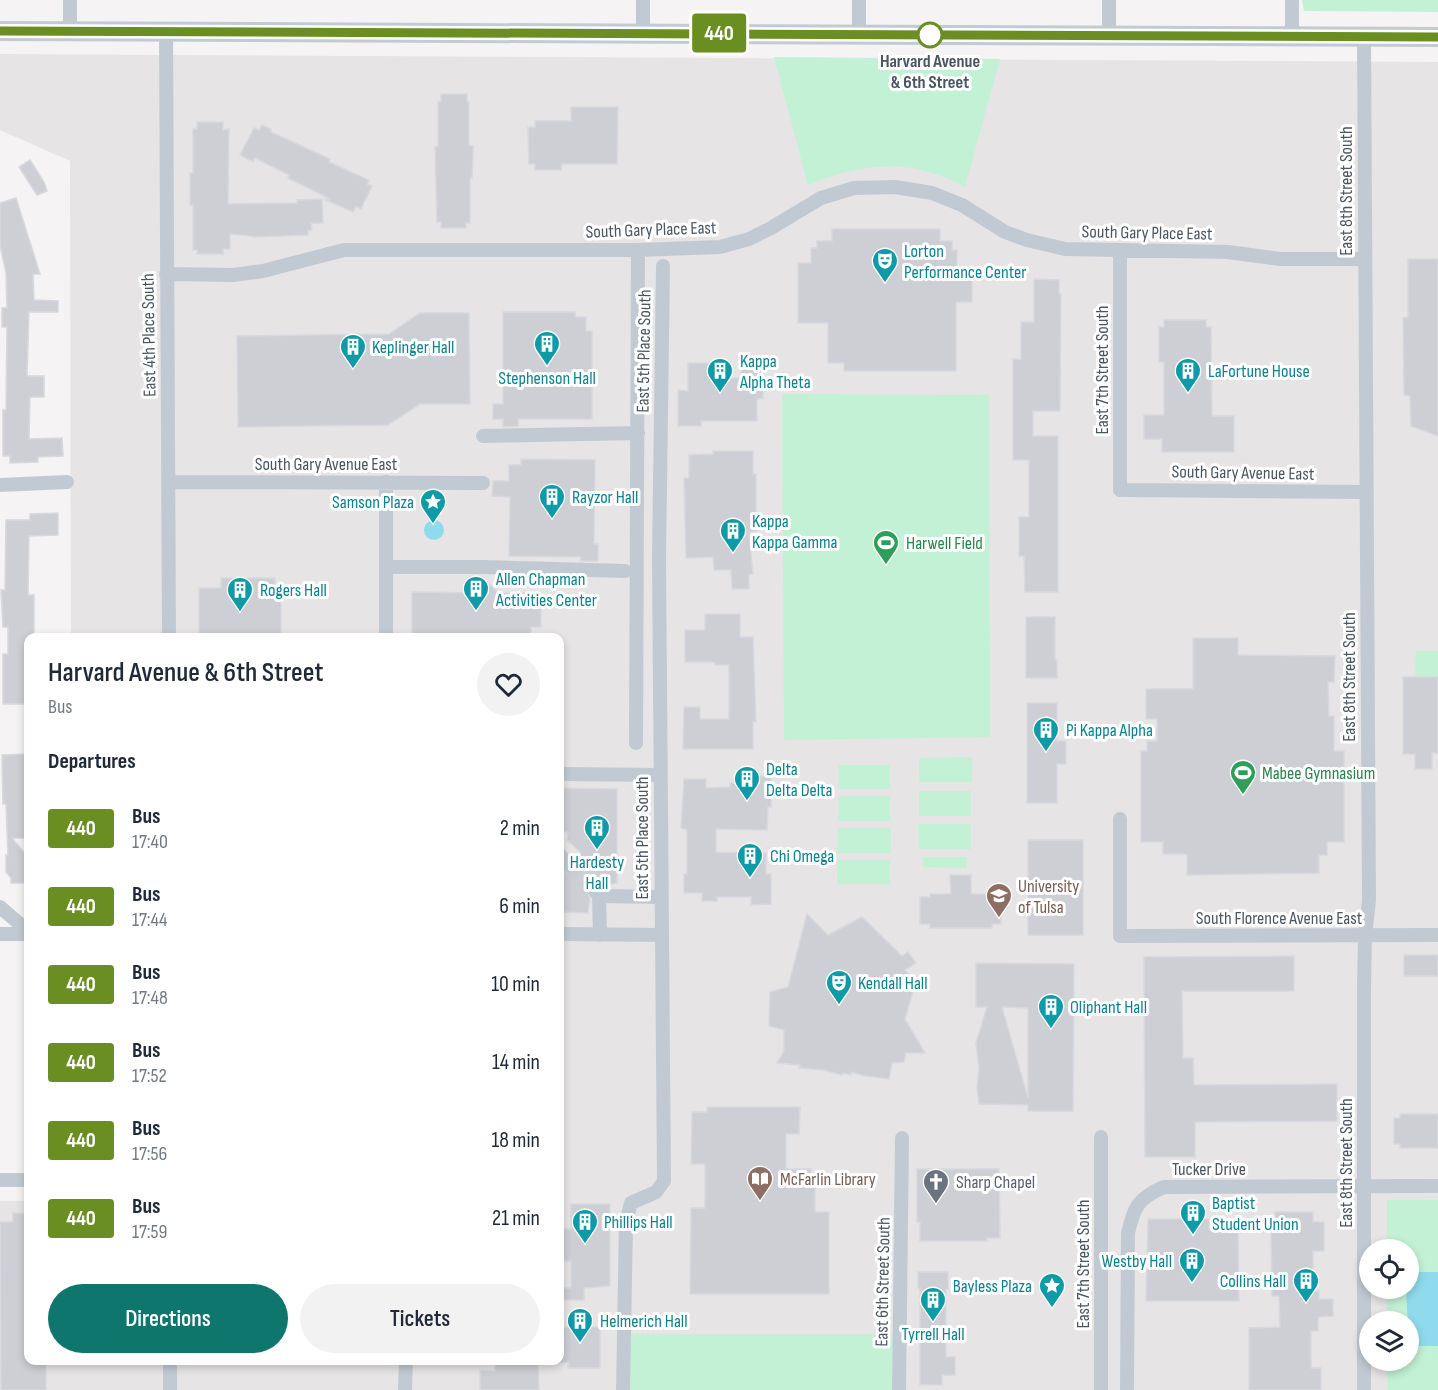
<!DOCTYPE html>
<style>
body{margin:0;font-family:"Sofia Sans Condensed",sans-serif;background:#f2f2f3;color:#1f2937;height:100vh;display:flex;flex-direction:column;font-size:22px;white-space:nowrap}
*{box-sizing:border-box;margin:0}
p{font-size:20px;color:#747a83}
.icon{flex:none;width:33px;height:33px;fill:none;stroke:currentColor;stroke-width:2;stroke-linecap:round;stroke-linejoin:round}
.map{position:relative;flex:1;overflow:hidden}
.sheet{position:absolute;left:24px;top:633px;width:540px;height:732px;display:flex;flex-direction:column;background:#fff;border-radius:12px;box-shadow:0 3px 9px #0003}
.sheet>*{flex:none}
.badge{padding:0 12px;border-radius:4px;font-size:21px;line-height:39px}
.buttons{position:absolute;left:1359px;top:1239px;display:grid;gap:12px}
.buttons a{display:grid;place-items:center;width:60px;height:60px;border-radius:50%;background:#fff;box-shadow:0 3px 9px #0003;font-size:30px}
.map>.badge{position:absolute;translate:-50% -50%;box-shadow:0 0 0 3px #fff}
h2{padding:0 24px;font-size:22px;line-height:54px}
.round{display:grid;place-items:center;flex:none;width:63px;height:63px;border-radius:32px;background:#f2f2f3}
.overview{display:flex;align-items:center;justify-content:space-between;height:102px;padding:0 24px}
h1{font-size:28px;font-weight:600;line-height:45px}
.primary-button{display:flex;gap:12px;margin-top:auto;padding:12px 24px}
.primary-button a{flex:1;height:69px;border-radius:36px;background:#0f766e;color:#fff;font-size:24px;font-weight:600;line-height:69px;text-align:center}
.primary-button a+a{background:#f2f2f3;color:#1f2937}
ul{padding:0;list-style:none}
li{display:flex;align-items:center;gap:18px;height:78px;padding:0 24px}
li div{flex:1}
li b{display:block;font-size:22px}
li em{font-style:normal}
li .badge{min-width:66px;font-weight:700;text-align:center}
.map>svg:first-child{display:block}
.education{fill:#e6e4e5;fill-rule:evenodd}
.green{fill:#c3f1d5}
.water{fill:#90daee}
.building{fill:#cdcfd5;stroke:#d7d9de;stroke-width:1.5;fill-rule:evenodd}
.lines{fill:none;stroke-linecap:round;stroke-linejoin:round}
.street-tunnel{stroke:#caccce;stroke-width:14;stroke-dasharray:14 7;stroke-linecap:butt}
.street{stroke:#c1cad2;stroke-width:14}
.secondary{stroke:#c1cbd6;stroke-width:20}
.line-casing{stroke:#fff;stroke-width:14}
.line{stroke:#6b8e23;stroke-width:9}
.stop-dot{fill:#fff;stroke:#6b8e23;stroke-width:3}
.labels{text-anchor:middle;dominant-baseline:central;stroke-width:6;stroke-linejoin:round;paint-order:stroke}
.stop-label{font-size:18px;font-weight:bold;fill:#4a5661;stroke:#fff}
.street-label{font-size:18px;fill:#4a5661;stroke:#fff}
.culture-label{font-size:18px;fill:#0d838f;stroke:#fff;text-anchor:start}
.leisure-label{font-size:18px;fill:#27864d;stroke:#fff;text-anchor:start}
.education-label{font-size:18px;fill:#785e54;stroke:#fff;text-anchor:start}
.worship-label{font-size:18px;fill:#5b616d;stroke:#fff;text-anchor:start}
</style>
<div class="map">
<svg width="1438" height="1390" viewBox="0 0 1438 1390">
<rect width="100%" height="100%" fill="#f5f3f3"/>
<path class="education" d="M0,54L1438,62V1390H0V1201H28V1360H560V638L71,637L70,161L0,130ZM1370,1250H1408V1288H1370ZM1370,1322H1408V1360H1370Z"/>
<path class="green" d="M1302,0H1438V12L1310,11H1304Z
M774,57L1000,59L965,187C955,182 946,177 935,174C895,159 846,168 808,185Z
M782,394L989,395L990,737L784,740Z
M1416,651H1438V677H1415Z
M972,757V782H919V758Z
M838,765H890V789H838Z
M919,791H971V816H919Z
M838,796H890V821H838Z
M918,824H971V849H918Z
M838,828H891V853H837Z
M923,857H967V868L923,867Z
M837,860H890V884H837Z
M1387,1200H1438V1390H1388L1387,1361L1408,1360V1322L1387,1321V1289L1408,1288V1250L1387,1249Z
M631,1334H892V1390H630Z"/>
<path class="water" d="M424 530a10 10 0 1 1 20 0a10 10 0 1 1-20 0Z
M1409,1272H1438V1346H1409L1406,1289L1408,1288Z"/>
<path class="building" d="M441,94H467V102H469V146H473V157L472,178H470V223H466V228H441V222H437L435,147H438V102H441Z
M571,107H618L617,164H562L561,170H535V164H529L528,127H535V121H571Z
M197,122H223V130L229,129L228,204L297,203V200L322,199L323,223H311L312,230H308V235L253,237L252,236L230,234V249H223V254H197V250H193V205H190V173H193V129H197Z
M262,125L271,129V132L330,159L329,162L369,180L367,184L372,186L361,209L356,206L353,212L324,199H330L288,178L289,175L255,158L253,162L240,155L254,128L259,130Z
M30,160L44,182L47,191L37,195L19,167Z
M16,198L40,274H33L34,300L58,301V312H29L27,376H44V397H30L29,439L62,438L63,456L38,457V462L10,463V456H3V410H6L7,327H2V308H7L6,273L0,245V203Z
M832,229H940V241H952V250H957V267H972V302H956V371H844V363H828V323H798V263H811V248H817V241H832Z
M1408,259H1438V436L1411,426L1410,396L1404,395L1403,318L1408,317Z
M1034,279L1059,280V294H1061L1060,411H1033V436H1058V592H1025L1024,556H1019V517H1029V460H1013V359H1021V322H1034Z
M503,312H575V317H586V331H592V419H518V426L503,427V419H493V404H503Z
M420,313H469L470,404H420L388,425L238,427L237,336L389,334Z
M1164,320H1206V327H1211L1212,416H1234V452H1162V439H1144V415H1164V362H1159V327H1164Z
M688,363H716V378H741V367H763V398L757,399V421H701V426H678V390L688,391Z
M713,451H753V474H756V531L749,532L753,574H749V589H732L731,570H714L713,557L686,558L684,478H689V455L713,454Z
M521,459L595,460L594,544H598V561H580L581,557L509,556L510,497L492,496L493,481H509V465H521Z
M58,513V535L29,536L28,595H34V638H28V661H27L28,704H3V654H8V627H3L1,590H5L6,520H30V514Z
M221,578H275V588H281V638H199V588H221Z
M490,584L498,593H530V597H541V627H531V638H412V592L480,593Z
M705,614H740V637H753L756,722H753V749H683L684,707H700V719H729V665H715V662H685V630H705Z
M1026,617H1055V660H1057V678H1026Z
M1193,638H1238V655L1335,656L1334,682H1328L1329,716H1334V751H1344V842H1327V855H1319V873L1187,875V854H1163V842H1141V751H1147V741H1157V719H1146V689H1193Z
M1403,677H1438V753H1432V769H1415V754H1403Z
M1027,703H1057V741H1066V764H1057V803H1027Z
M27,754L28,838H12L27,856L28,880L23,883H11V878L6,872V855L8,856L6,804H3L2,755Z
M751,776H771V807H768L767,830L716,829V852L766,853V874H771V904L751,905V897H717V901H702V893H684V874H687V830L681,828L684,779H706V788L730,787V783L751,781Z
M560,788L617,789V883L602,886L596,883L590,885L587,892L590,898L588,913L560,912V874L563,871L570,874L575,871L578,864L575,859L581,853L567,840L568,832H560Z
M1028,840H1083V935H1028Z
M950,875H971V894H992V898H1001V924H992V928H930V924H920V897H930V894H951Z
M807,914L828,935L862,917L902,956L908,952L916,963L905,970L916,981L905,1019L925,1053H906L904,1062L892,1063L889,1079L865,1076L851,1072V1075L843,1073L842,1075L824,1070L799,1068L800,1065L777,1063L784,1051V1030L769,1026L770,992L788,987Z
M1404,955H1438V976H1404Z
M1294,956V991H1182L1183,1058H1193L1194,1085L1337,1084V1121L1195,1122V1157H1145L1144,957Z
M976,963L1074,964L1073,1111H1028V1105L979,1104L977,1088L979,1069L976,1043L987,1007H976ZM1002,1007L1028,1008V1098Z
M707,1107H800L799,1134H786V1169H811V1174H815V1212H829V1294H690L691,1208H705V1164H691L692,1112H707Z
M1400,1114H1438V1148H1400V1144H1394V1118H1400Z
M917,1169H999L1000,1238H987V1241H920V1222H917Z
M571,1204H610V1286L584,1288V1300H560V1288H571V1261H560V1229H571Z
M1275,1212H1313V1222H1324V1251H1313V1291H1319V1299H1333V1316L1318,1317V1331H1311V1368H1321V1390H1249V1328L1280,1327L1279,1296H1272L1271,1230H1275Z
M13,1213L28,1214V1360H46V1390H1L0,1222H13Z
M1148,1219H1209V1228H1238L1239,1301H1146Z
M918,1272H948V1289H946V1357H955V1375H942V1385H920V1288H918Z
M560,1327H600V1368H568L569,1362L560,1363Z
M495,1360H538L539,1390H480V1370L495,1371Z"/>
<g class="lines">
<path class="street-tunnel" d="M569,865L596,892"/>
<path class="street" d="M643,0V33
M859,0V35
M1109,0V35
M1292,0V36
M70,32V0
M166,32L169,638
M1364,36L1369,900L1365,936L1364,987V1390
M1120,251V490L1367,492
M166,274L233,275L263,271L344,250H638L720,247L749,239L771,228L821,198L854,188L895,187L932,193L962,205L1005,232L1027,240L1065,249L1228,252L1280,259H1364
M483,436L638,433
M168,482L483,483
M0,485L67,482
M386,567H482L625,571
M386,638V482
M636,743L638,250
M560,774L660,775
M1120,819V936L1438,935
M560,855L569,865
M596,892L599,896L600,935
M599,896L661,897
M0,907L28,931
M0,934H28
M560,934L661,935
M1101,1137V1390
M0,1180H28
M170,1390V1360
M405,1390L406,1360
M623,1390L626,1222L631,1203L656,1192L664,1181L659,559L663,266
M899,1390L902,1138
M1127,1390L1128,1233C1134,1207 1138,1198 1164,1187L1438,1186"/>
<path class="secondary" d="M0,31L1438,37"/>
</g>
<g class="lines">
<defs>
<path id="line" d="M0,31L1438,37"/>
</defs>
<use href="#line" class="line-casing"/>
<use href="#line" class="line"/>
</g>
<defs>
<symbol id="theatre-pin" viewBox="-11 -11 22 30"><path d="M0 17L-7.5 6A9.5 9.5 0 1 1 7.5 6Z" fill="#0f9aa8" stroke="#fff"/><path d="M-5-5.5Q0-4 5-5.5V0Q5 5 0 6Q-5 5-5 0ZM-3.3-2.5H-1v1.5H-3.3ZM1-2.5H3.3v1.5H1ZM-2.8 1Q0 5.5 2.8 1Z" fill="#fff"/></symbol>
<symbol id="building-pin" viewBox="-11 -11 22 30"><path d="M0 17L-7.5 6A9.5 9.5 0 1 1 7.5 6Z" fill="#0f9aa8" stroke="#fff"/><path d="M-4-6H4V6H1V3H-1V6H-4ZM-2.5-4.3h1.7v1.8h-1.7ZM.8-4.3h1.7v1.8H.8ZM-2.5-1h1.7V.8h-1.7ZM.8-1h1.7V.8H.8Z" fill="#fff"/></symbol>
<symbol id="sight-pin" viewBox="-11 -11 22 30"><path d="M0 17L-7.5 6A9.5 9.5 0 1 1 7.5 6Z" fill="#0f9aa8" stroke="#fff"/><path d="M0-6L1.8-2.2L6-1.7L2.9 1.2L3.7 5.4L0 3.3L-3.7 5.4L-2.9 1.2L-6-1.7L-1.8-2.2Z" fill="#fff"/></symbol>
<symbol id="stadium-pin" viewBox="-11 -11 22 30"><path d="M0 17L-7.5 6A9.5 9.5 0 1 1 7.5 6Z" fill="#2e9e5b" stroke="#fff"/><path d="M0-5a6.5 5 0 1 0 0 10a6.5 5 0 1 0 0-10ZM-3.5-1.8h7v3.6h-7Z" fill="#fff"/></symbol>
<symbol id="university-pin" viewBox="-11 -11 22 30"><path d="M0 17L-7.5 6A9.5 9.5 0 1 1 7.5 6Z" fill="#8d6e63" stroke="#fff"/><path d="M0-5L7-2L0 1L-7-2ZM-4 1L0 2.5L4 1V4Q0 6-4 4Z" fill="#fff"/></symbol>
<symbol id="library-pin" viewBox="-11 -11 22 30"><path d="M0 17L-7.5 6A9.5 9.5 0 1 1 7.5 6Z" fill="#8d6e63" stroke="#fff"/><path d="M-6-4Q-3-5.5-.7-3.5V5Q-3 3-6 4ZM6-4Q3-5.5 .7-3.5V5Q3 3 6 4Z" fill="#fff"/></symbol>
<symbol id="church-pin" viewBox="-11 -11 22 30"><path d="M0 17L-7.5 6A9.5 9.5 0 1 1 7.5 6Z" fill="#6b7280" stroke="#fff"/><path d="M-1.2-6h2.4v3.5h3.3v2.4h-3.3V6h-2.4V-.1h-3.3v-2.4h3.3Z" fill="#fff"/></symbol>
</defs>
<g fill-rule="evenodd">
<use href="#theatre-pin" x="870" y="246" width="30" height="40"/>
<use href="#building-pin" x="532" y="329" width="30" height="40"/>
<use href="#building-pin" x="338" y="332" width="30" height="40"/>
<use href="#building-pin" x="705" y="356" width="30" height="40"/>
<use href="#building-pin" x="1173" y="356" width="30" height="40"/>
<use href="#building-pin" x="537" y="482" width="30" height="40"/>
<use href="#sight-pin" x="418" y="487" width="30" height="40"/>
<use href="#building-pin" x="718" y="516" width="30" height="40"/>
<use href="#stadium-pin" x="871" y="528" width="30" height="40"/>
<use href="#building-pin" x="461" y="574" width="30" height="40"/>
<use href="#building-pin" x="225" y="575" width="30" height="40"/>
<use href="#building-pin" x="1031" y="715" width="30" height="40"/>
<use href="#stadium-pin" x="1228" y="758" width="30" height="40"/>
<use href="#building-pin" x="732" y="764" width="30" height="40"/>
<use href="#building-pin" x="582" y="813" width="30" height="40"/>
<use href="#building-pin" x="735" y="841" width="30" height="40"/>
<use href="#university-pin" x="984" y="881" width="30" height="40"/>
<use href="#theatre-pin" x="824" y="968" width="30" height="40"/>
<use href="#building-pin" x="1036" y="992" width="30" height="40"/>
<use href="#library-pin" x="745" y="1164" width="30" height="40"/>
<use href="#church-pin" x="921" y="1167" width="30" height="40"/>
<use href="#building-pin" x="1178" y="1198" width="30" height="40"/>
<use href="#building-pin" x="570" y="1207" width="30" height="40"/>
<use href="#building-pin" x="1177" y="1246" width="30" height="40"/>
<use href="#building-pin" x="1291" y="1266" width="30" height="40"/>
<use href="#sight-pin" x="1037" y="1271" width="30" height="40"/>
<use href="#building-pin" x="918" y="1285" width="30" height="40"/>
<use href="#building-pin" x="565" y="1306" width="30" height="40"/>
</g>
<circle class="stop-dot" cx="930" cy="35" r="12"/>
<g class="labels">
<g class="stop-label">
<text x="930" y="61">Harvard Avenue<tspan x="930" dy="21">&amp; 6th Street</tspan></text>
</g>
<g class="street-label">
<text transform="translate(1346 191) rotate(-90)">East 8th Street South</text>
<text transform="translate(651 230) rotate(-2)">South Gary Place East</text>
<text transform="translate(1147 233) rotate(1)">South Gary Place East</text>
<text transform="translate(149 335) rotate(-91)">East 4th Place South</text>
<text transform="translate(644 351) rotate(-89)">East 5th Place South</text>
<text transform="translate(1102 370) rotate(-90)">East 7th Street South</text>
<text x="326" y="464">South Gary Avenue East</text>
<text transform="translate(1243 473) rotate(1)">South Gary Avenue East</text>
<text transform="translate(1349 677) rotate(-90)">East 8th Street South</text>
<text transform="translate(642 838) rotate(-90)">East 5th Place South</text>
<text x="1279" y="918">South Florence Avenue East</text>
<text transform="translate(1346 1163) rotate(-90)">East 8th Street South</text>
<text x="1209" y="1169">Tucker Drive</text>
<text transform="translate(1083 1264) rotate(-90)">East 7th Street South</text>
<text transform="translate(883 1282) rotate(-89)">East 6th Street South</text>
</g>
<g class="culture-label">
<text x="904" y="251">Lorton<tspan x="904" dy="21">Performance Center</tspan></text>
<text x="372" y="347">Keplinger Hall</text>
<text x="740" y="361">Kappa<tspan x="740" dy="21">Alpha Theta</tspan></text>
<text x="1208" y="371">LaFortune House</text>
<text x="547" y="378" text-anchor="middle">Stephenson Hall</text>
<text x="572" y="497">Rayzor Hall</text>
<text x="414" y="502" text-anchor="end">Samson Plaza</text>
<text x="752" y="521">Kappa<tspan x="752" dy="21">Kappa Gamma</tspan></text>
<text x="496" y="579">Allen Chapman<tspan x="496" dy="21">Activities Center</tspan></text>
<text x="260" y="590">Rogers Hall</text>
<text x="1066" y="730">Pi Kappa Alpha</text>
<text x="766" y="769">Delta<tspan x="766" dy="21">Delta Delta</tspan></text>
<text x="770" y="856">Chi Omega</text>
<text x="597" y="862" text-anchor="middle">Hardesty<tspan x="597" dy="21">Hall</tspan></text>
<text x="858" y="983">Kendall Hall</text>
<text x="1070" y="1007">Oliphant Hall</text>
<text x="1212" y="1203">Baptist<tspan x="1212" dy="21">Student Union</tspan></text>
<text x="604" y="1222">Phillips Hall</text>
<text x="1172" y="1261" text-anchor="end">Westby Hall</text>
<text x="1286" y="1281" text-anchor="end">Collins Hall</text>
<text x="1032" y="1286" text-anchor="end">Bayless Plaza</text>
<text x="600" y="1321">Helmerich Hall</text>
<text x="933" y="1334" text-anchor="middle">Tyrrell Hall</text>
</g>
<g class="leisure-label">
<text x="906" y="543">Harwell Field</text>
<text x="1262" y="773">Mabee Gymnasium</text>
</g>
<g class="education-label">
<text x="1018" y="886">University<tspan x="1018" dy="21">of Tulsa</tspan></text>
<text x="780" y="1179">McFarlin Library</text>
</g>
<g class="worship-label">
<text x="956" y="1182">Sharp Chapel</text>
</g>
</g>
</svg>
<div class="buttons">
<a><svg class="icon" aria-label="locate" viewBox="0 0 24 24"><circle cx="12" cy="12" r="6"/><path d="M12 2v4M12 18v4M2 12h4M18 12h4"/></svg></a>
<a><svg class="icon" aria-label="layers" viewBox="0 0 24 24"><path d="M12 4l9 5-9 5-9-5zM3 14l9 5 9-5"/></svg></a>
</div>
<b class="badge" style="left:719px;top:33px;background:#6b8e23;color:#fff">440</b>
<section class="sheet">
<div class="overview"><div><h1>Harvard Avenue &amp; 6th Street</h1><p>Bus</p></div><a class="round"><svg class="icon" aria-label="heart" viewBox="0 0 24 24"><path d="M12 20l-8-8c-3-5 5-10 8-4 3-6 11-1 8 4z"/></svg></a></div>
<h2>Departures</h2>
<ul>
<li><span class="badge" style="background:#6b8e23;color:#fff">440</span><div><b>Bus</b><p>17:40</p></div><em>2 min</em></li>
<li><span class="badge" style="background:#6b8e23;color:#fff">440</span><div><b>Bus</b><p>17:44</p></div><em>6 min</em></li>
<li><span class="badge" style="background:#6b8e23;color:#fff">440</span><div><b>Bus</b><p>17:48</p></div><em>10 min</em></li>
<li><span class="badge" style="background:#6b8e23;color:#fff">440</span><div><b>Bus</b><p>17:52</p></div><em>14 min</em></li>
<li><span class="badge" style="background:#6b8e23;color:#fff">440</span><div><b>Bus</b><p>17:56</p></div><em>18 min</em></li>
<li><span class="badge" style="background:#6b8e23;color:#fff">440</span><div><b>Bus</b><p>17:59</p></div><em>21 min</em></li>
</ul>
<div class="primary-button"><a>Directions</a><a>Tickets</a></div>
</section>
</div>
